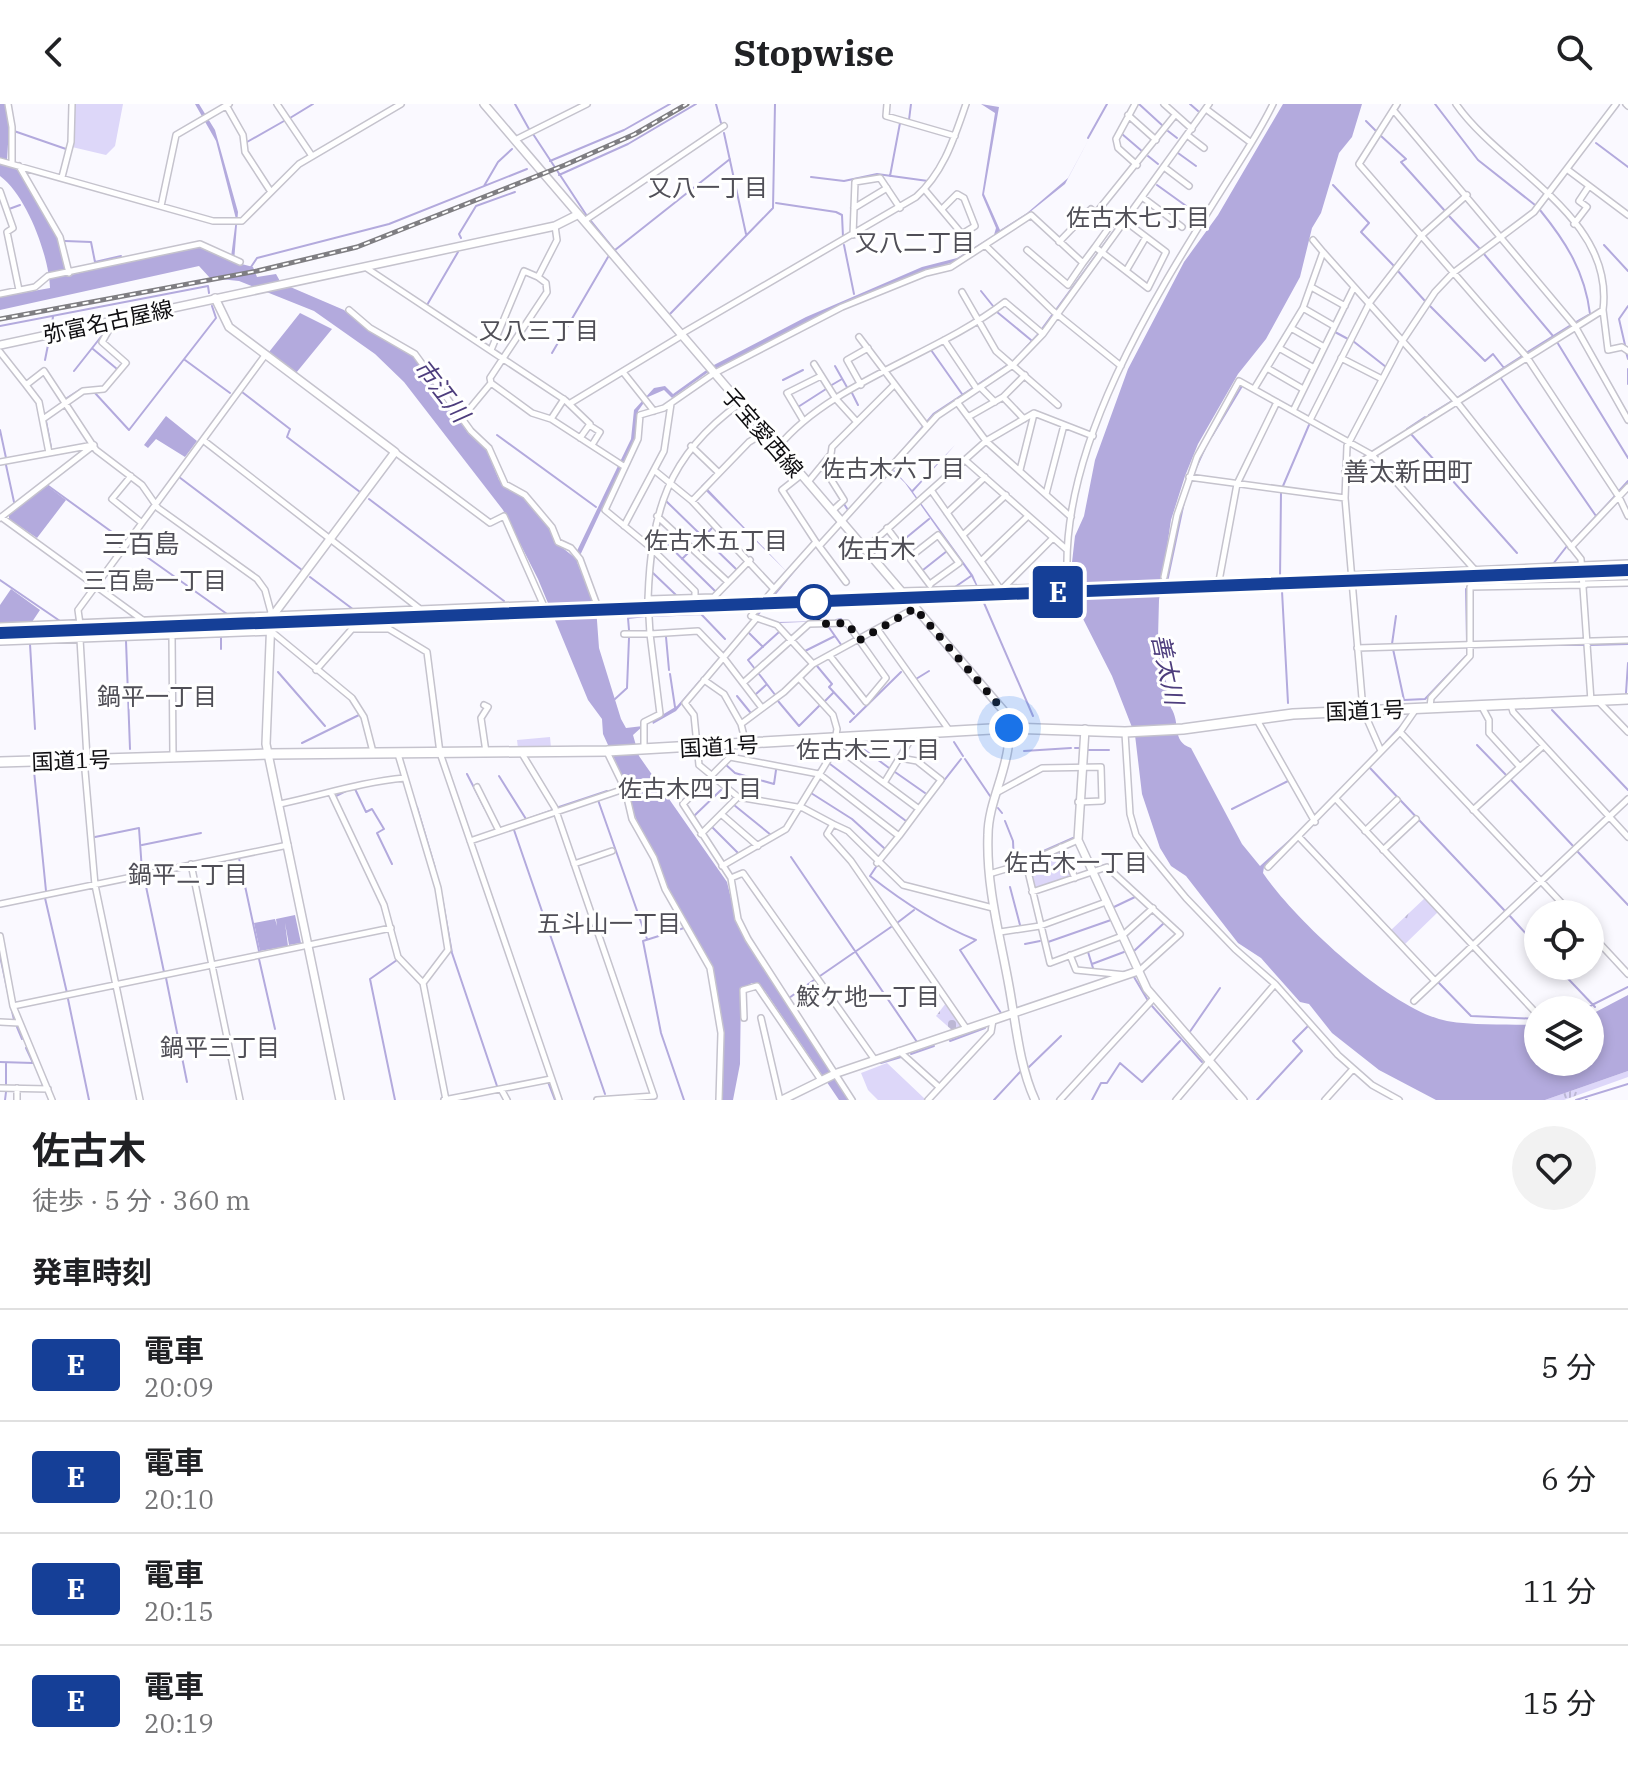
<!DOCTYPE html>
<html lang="ja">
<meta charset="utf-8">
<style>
body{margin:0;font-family:"IBM Plex Serif","Noto Sans JP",serif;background:#f2f2f2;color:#202124;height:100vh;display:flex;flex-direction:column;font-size:30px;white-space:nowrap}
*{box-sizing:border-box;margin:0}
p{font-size:26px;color:#757577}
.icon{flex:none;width:44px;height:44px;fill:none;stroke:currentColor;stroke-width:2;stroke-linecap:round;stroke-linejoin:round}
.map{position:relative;height:996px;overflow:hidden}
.side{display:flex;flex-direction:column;background:#fff;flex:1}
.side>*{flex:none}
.badge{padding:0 16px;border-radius:6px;font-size:28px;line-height:52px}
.fabs{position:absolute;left:1524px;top:796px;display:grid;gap:16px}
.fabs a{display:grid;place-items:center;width:80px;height:80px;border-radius:50%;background:#fff;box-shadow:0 4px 12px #0003;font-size:40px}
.you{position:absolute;width:40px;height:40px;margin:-20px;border:6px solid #fff;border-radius:50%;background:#1a73e8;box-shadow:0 0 0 12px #1a73e833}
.map>.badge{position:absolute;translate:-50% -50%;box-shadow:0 0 0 4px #fff}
h2{padding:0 32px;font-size:30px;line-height:72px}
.round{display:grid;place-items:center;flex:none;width:84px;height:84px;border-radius:42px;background:#f2f2f2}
.headline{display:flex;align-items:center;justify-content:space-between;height:136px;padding:0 32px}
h1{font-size:38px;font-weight:700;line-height:60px}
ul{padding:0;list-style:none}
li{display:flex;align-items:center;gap:24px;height:112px;padding:0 32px;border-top:2px solid #e0e0e0}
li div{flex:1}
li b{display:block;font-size:30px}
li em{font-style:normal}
li .badge{min-width:88px;font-weight:700;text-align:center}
header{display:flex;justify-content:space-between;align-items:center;height:104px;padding:0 32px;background:#fff;font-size:36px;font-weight:700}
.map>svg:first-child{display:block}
.grass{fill:url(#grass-tufts)}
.cemetery{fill:url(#cemetery-stones)}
.green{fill:#ddd7f9}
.water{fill:#b3aadd}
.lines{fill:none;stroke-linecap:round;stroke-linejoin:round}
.stream{stroke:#b3aadd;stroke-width:2}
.street-casing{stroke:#c5c3cd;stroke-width:8}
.secondary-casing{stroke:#c5c3cd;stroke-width:10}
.primary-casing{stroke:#c5c3cd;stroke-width:10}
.highway-casing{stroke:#c5c3cd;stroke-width:12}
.street{stroke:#fff;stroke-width:5}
.secondary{stroke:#fff;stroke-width:7}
.primary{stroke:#fff;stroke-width:7}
.highway{stroke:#fff;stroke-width:9}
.rail-casing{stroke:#7f7e82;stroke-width:5}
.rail{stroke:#fff;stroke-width:2;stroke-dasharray:6;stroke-linecap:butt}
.line-casing{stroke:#fff;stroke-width:18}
.line{stroke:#153f97;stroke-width:12}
.walk{stroke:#0f0e11;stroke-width:8;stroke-dasharray:0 14.4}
.stop-dot{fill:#fff;stroke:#153f97;stroke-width:4}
.labels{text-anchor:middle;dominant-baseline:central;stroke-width:6;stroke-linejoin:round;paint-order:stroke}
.street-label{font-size:22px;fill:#0f0e11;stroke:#fff}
.neighbourhood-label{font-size:24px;fill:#504f57;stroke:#fff}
.water-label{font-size:24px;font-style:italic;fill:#4d3d7d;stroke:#fff}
.quarter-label{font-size:26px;fill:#504f57;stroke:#fff}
</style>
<header><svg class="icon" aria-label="back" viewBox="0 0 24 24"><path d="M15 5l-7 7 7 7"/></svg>Stopwise<svg class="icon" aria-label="search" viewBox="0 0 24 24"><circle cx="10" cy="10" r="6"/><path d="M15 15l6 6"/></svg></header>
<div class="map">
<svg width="1628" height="996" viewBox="0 0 1628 996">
<defs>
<pattern id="grass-tufts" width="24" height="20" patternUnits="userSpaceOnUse" patternTransform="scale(2)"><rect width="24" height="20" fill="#ddd7f9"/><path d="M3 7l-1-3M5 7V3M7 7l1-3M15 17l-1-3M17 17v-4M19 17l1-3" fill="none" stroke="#bcb7d4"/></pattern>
<pattern id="cemetery-stones" width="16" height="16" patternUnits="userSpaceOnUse" patternTransform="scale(2)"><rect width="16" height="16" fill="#ddd7f9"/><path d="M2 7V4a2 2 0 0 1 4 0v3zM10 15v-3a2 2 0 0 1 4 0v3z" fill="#bcb7d4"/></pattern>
</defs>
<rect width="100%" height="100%" fill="#faf9ff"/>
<path class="grass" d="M1426,793L1439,807L1404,841L1391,826Z
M1628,967V973L1564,996H1545Z"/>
<path class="cemetery" d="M946,899L960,920V924L953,927L936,912Z"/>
<path class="green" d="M74,0H123L115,42L106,51L72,43Z
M550,633L551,644H518L517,636Z
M1060,746L1073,772L1035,784L1030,759Z
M887,959L925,995L924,996H878L868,986L861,969Z"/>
<path class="water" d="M0,0H6L9,23L7,57L19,68L58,135L66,172L203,141L231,153L236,115L216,37L195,0H199L215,26L238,108L234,158L253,163L257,173L276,170L281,179L344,206L370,228L412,251L468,329L486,345L499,376L522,392L551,427L554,437L574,453L631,335L634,306L654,284L665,282L673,290L712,262L806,213L922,163L957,154L994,131L996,124L982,91L995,9L981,0L999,3L984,90L1000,126L1027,109L1068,74L1090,33L1065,80L1015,120L960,156L922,168L811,216L707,269L672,294L664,286L648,293L638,307L635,334L577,458L596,503L599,544L621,615L626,624L643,622L633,631L639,652L727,778L736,815L764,866L850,996H839L765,887L752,879L741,885L740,960L733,996H722L723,932L713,863L668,785L634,710L629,687L603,630L602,615L588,596L538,475L503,406L404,278L375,250L314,207L239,177L210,174L199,162L0,206V193L50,184C49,152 27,92 0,72Z
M1206,0L1039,230L1013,258L933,311L844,413L933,309L1012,257L1037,230Z
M1283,0H1362L1352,33L1339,49L1321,109L1312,124L1300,173L1266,235L1238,270L1198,340L1185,372L1171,416L1159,496L1158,534L1171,604C1181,619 1171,637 1191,644L1242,740L1260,762L1311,716L1264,763L1263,769C1295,816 1391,906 1447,917C1476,922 1509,920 1538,921V958H1590V911L1628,891V967L1545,996H1436L1379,966L1332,929L1309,900L1300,898L1261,854L1238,839L1186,772L1171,762L1160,744L1142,690L1135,631L1112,572L1078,505L1071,467L1075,432L1084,412L1095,356L1128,265L1184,158L1218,111Z
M300,209L332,225L296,269L269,248Z
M166,312L197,337L185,353L156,335L148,344L144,341Z
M756,329L704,381L787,468L701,382Z
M955,341L913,388L973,471L985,499L971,472L905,379L893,367L894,366L912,386Z
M46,381L66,396L37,434L9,415V411Z
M835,419L758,512L777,518L827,517L778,519L753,516L676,607L653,620L652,617L677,602Z
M11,485L40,506L32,518L0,519V501Z
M295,811L301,839L289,841L285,819L288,842L260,847L254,819L275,815L277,822L276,815Z"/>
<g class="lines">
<path class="stream" d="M515,0L529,25
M716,0L721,19
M1139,0L1163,22
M1190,0L1198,7
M1435,0L1478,56L1535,101
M290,14L313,0
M909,16L911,0
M1366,17L1377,28
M14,27L66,45
M1168,27L1177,34
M724,29L746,130
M533,30L587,112
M1122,30L1143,48
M1381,32L1406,55L1401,58L1445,107
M1088,34L1107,0
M247,38L284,17
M1596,39L1628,63
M1178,49L1196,62
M1148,52L1158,60
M550,57L624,26L670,0
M559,71L628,40L696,0
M890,72L900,19
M811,73L844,77L877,70L928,77
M1157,81L1189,104
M1333,81L1369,119L1361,128L1394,162
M484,82L498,58L512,45
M776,99L836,108L842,111L843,133
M9,105L20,101
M1540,106C1566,138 1585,168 1590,210L1576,218
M1449,112L1480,145
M590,116L639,176
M461,134L459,130L476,102L515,88
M65,137L91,138L95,158L121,152
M844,141L854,190
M1604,141L1628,167
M615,146L730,55
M1484,150L1553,232
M251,163L257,154L389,120L527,65
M1397,166L1425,197
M981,187L993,202
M427,201L458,148
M1430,202L1485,257L1493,250L1504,264
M997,208L1031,236
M669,211L773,104L775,0
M0,222L208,182L209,189
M51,224L53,213
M1335,228L1348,235
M1353,237L1386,263
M1557,238L1628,354
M1625,241L1619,215L1628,202
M93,245L117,265
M931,246L962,290
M1626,248L1628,255
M552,249L608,153
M1526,249L1571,221
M45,256L49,236
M185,256L230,289
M835,262L848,285
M1628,265V280
M74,267L104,229
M1500,273L1596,412
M783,276L803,266
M830,282L842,275
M242,288L290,325L287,333L360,388
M95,289L129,326L216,214L212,202
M852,289L858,301
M67,294L81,285
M1457,294L1522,252
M798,303L826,285
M1429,311L1452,297
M46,317L51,343
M1407,325L1425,313
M0,326L6,354
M1411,330L1517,449
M497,331L596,403
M1212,332L1242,282
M6,361L14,398
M1194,368L1205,344
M179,373L302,466
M47,381L123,436
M1283,382L1309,321
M836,388L848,406
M1618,388L1628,377
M369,395L504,497
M665,396L736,465
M657,430L715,487
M901,438L929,415
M1571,439L1615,392
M130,441L227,510
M695,442L713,423
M682,455L690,447
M1553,460L1567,442
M923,466L947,447
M653,469L676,491
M310,473L354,506
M1280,475L1281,388
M0,476L60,517H70
M1167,478L1184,398
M1469,481L1537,478L1548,466
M955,483L971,472
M1466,485L1467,538
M1282,487L1288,599
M984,499L1033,612
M597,503L715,497
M653,512L701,510L725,535
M836,516L841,515
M828,522L842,542
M629,526L628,514L646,512
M748,528L763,543
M666,533L669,566
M175,534L230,532
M221,534V545
M126,537L130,645
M30,540L35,625
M1392,540L1396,512
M1535,541H1584
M1591,541L1628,540
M1393,545L1404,596L1425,595L1467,551V542
M805,547L835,532
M817,562L832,580L829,583L854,610
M755,565L748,556L779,528
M278,568L325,622
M670,570L675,603
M759,570L776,592
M916,575L929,567
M1626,589L1628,559
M756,590L766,581
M737,592L750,608
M615,595L627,584L629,534
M778,597L799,622L820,601
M825,597L833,589
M1552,606L1628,686
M850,618L901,568
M954,638L963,652
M1386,638L1401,622
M302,639L359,611
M1477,641L1507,672
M862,644L889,664
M1075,644H1079
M1087,646H1109
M1024,647L1071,644
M965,655L990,692
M1370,655L1378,647
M725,660L735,669L774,680L776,666
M830,660L906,717
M1370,664L1505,807
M34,667L46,787
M895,668L925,689
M467,670L485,705
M499,672L526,715
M1511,676L1574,743
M939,683L961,655
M355,685L366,708L372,705L384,725L377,729L392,760
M811,689L852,715L884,744
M336,692L346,687
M598,696L647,835
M734,701L771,731
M417,703L435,764
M559,703L607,687
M998,704L1002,709
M1232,705L1288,677
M694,712L721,686
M1005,717L1013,737L1014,760L1073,734
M516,719L553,706
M712,723L738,749
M514,726L605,990
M95,733L139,724L142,767
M1304,734L1415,853
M142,741L201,729
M1577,747L1628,801
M791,753L917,938
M239,754L259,847
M876,763L870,772C903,798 936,820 976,836L960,846L1001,909
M144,773L164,868
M1010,783L1020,821
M442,793L452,849L497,982
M45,794L67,889
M1114,803L1135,793
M1509,811L1538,843
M897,819L914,806
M684,824L643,837L661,929L684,996
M1048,838L1111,816
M1025,840L1040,837
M1134,847L1164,819
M1088,848L1093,864
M0,852L14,916
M259,855L275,925
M1092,860L1124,848
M1556,862L1595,903
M820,872L891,823
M1134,873L1147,895
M166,874L187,978
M1438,878L1471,912L1538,915
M789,894L814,876
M68,895L89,996
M1152,902L1202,958
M1582,906L1628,883
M17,923L22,935
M1189,929L1220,884
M950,937L985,924
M911,950L934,942
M0,958L33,959L26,944
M881,959L901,953
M1029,963L1061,932
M548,978L555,996
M6,980V959
M5,996L6,988
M395,996L370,875L397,856
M994,996L1020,968
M1092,996L1101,979H1107L1120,959L1142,978L1180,937
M1257,996L1302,947L1293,937L1308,922
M1576,996L1628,980
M1586,996H1587"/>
<defs>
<path id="street" d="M8,0L12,23V60
M277,0L312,52
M887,0L886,12L955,32
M1135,0L1116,35L1118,44L1137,61
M1164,0L1192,25
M1397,0L1359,60L1526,252L1619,393L1628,412
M1626,0L1628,2
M226,1L243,31L245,48L271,88
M1206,5L1250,38
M1395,8L1575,222L1628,316
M1128,11L1156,36
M1187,31L1204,44
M515,36L587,0
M0,57L213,117H242L299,60L401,0
M19,62L60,133L69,169
M1164,63L1189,82
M1568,66L1628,111
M62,73L71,38L72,0
M925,86L962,130L975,122L964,94L957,90L942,105
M0,87L13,124L7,128L19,186
M1142,93L1182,123
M161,102L176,31L229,0
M854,104L887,84
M584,117L724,22
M1574,120L1587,103L1579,97L1589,82
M555,122L557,136L538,173L546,179L547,188L490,274L491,279L532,309L551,315L625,363
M853,131L855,78L880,74L900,104
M1313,136L1323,148
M1059,138L1091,105L1096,109L1175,11
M986,142L1053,207L1121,262
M1095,143L1110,122L1096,109
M1027,146L1068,181
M365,163L565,296L590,320L580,334
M1126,167L1146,133
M1068,181L1083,159
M1313,184L1345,202
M962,188L996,247L1058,301
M0,190L35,183L48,172L200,140L240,158
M1303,204L1334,222
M349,206L370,224L415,250L471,327L489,344L505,380L525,391L552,423L558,438L571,444L580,455L597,501
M1603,206L1608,246L1622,243L1628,247
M1291,224L1324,243
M681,230L916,93C944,68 954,34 966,0
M859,233L927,323
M944,236L977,285
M1279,244L1314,264
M491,246L524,167L538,173
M0,248L26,281L44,267L96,346L142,381L158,404L257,475L265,486L272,512
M1341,254L1382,275
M814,260L836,295L856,317
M1267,264L1303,285
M623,268L654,307
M26,281L39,298L49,349
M861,281L847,256L868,244
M980,283L995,298
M1254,285L1303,204L1323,148L1457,298L1581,455L1591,597
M1003,293L1024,315
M957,298L986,337L1071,413
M569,300L681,232
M739,300C667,352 651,409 648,495L714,493L750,456
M1293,307L1354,183
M968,313L1003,293L1025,271
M462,314L491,279
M43,315L83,287L104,285L126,259L102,238L114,217
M551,315L564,295
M803,316L787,289L821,272
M1310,316L1370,198L1421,132L1467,91
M589,321L600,328L592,341
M203,336L420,505
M691,342L719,369
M778,343C831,278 937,251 1005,198L1043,230
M1372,351L1603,206C1615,112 1501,65 1456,0
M965,356L1066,445
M0,358L93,341
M822,361L844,396L832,407
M654,366L692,397L774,485L816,438L846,478
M1020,366L1034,310
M1345,368L1372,351
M801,371L782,386L816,438
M131,372L112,395L142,419
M1189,373L1345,394
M808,378L831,350L832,343L894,281
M931,386L1001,486
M1046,390L1064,321
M692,397L749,338L764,329
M947,409L985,373
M657,412L728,478
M1,413L144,517
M0,414L94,341
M624,422L664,347L671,300
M887,424L930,481
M963,431L1006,391
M821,440L937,312L1013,261L1043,230L1209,0
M1571,443L1628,383
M865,445L986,337L1034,309L1093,332
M910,453L938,431L959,459L930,480
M981,457L1028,412
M1351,471L1628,459
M1164,473L1177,411L1197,353L1239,277L1372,351L1474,465
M1219,477L1237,380L1277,298
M1585,480L1628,479
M774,485L751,512L777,521L813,560
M1001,486L1053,434
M902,487L1048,483L1067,466C1064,339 1151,199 1216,95C1235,64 1257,33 1273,0
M695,493V487L650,443L605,406L638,335L640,311L664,304L713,270L842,203L926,169L951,163L1031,111L1083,159L1095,143L1148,184L1166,148L1125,117
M756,515L685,599L694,611L699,661L738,693L803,704L833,720L827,730L851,757L966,924
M80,520L78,506L266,250
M0,522L543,500L504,412L490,419L395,348
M878,526L949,626
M624,530H650L649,513
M172,532L173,652
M80,535L87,654
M0,538L272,528L352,594L364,613L373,648
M1357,544L1628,536
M316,566L352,525H389L427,548L440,649L559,996
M704,576L724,590L741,620
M743,579L809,520L847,519L886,574L866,598L830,552
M1598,597L1628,628
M484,601L488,603L481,614L486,648
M1511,601L1513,608L1628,733
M1430,603L1431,594L1470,552V483L1585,481
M1482,603L1489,616V629L1520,663
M1257,616L1315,718
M1400,628L1572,810
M1125,629L1130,710L1136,731L1148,748L1186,794L1235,845L1275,880L1338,951L1372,981L1399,996
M746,640L741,620L784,588L813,560L915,504
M644,646V618L660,610L650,530L698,527L723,553L762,604
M1381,647L1363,606L1345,394L1347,342L1403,236L1435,188L1453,169L1534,108L1616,0
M521,648L555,704L654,992L597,996
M607,648L625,685L632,715L654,754L665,785L710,864L721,929L719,996
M833,648H843L884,679
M398,650L438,784L448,846L423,879
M900,654L917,657L941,676L919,705
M84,655L95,781L140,996
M477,683L499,727
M331,689L384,801L398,853L423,879L446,996
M996,689L1042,664L1101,663L1102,697L1078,698
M1336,695L1538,911
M280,700C323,691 361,678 405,674
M1473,706L1543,642
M721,710L758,742
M833,720L848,727L903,781L993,804
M1365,727L1397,696
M701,730L738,693
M1299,733L1435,877
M470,737L624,685
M1061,743L1075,774
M1383,746L1416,715
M877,759L899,732
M1026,759L1050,859L1122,832L1153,804
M191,760L240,996
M574,760L612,747
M722,762L786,725L833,648L837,625L833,611L799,574
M1268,763L1400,628L1416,605
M989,770L1026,759L1078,736
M731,774L743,769L875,956
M1032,788L1107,763L1180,830L1139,867
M0,800L288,741
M1000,828L1040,822L1106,798
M1590,829L1628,870
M0,832L13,902L52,996
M1070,851L1076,866L1126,871
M1414,897L1628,695
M13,902L391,824
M744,914L743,886L757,882L821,976
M761,914L780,996
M0,918L19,919
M899,947L939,983
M0,984L48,985
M501,985L507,996
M17,996V984
M444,996L551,975
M852,996L748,835L738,815L731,774L683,700L730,653L819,670L899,732L919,705L884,679L908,640L907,632
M928,996L991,928L993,916
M1060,996L1153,895
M1176,996L1275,880
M1325,996L1353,965"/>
<path id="secondary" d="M484,0L1003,606C1022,646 988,689 988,731C986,782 1000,832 1009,882C1016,920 1019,961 1035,996
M215,194L229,223L395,348L271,514L266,640L340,996
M1085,625L1078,736L1147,885L1243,996
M782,996L837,969L1138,867"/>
<path id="primary" d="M0,241L555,122L577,111"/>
<path id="highway" d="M0,658L269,650L607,647L1009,624L1125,628L1183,625L1293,610L1628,595"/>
</defs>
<use href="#street" class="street-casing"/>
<use href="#secondary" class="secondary-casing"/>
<use href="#primary" class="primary-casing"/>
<use href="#highway" class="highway-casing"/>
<use href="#street" class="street"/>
<use href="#secondary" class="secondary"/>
<use href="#primary" class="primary"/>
<use href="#highway" class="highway"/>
<defs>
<path id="rail" d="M0,215L257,167L357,143L565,61L635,30L687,0
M0,529L1628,466"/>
</defs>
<use href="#rail" class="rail-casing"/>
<use href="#rail" class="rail"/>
</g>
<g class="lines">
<defs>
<path id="line" d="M0,529L1628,466"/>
</defs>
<use href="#line" class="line-casing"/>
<use href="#line" class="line"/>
<path class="walk" d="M814,498L820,520L847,519L860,536L915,504L1003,606L1009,624"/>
</g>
<circle class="stop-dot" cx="814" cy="498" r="16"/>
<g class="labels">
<g class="street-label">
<text transform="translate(108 217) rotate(-12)">弥富名古屋線</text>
<text transform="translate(763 328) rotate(49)">子宝愛西線</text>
<text transform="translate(1365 606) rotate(-2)">国道1号</text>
<text transform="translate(719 642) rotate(-3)">国道1号</text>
<text transform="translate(71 656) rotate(-2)">国道1号</text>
</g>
<g class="neighbourhood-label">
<text x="708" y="83">又八一丁目</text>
<text x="1138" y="113">佐古木七丁目</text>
<text x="915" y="138">又八二丁目</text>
<text x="539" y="226">又八三丁目</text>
<text x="893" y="364">佐古木六丁目</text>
<text x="716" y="436">佐古木五丁目</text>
<text x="155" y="476">三百島一丁目</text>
<text x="157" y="592">鍋平一丁目</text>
<text x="868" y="645">佐古木三丁目</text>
<text x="690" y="684">佐古木四丁目</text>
<text x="1076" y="758">佐古木一丁目</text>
<text x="188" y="770">鍋平二丁目</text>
<text x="609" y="819">五斗山一丁目</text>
<text x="868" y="892">鮫ケ地一丁目</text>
<text x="220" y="943">鍋平三丁目</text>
</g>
<g class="water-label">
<text transform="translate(442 286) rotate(52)">市江川</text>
<text transform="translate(1168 565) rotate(78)">善太川</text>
</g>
<g class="quarter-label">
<text x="1408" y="367">善太新田町</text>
<text x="141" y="439">三百島</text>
<text x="877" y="444">佐古木</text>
</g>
</g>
</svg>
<div class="fabs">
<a><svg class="icon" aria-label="locate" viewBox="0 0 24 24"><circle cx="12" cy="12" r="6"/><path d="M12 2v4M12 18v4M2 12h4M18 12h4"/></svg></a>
<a><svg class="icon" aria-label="layers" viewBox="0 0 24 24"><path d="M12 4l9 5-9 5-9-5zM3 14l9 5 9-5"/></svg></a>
</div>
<div class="you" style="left:1009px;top:624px"></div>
<b class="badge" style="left:1058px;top:488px;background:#153f97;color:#fff">E</b>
</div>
<section class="side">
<div class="headline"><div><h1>佐古木</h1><p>徒歩 · 5 分 · 360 m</p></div><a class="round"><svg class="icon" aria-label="heart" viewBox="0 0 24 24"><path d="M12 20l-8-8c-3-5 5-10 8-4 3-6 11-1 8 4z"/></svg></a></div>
<h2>発車時刻</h2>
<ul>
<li><span class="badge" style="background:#153f97;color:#fff">E</span><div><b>電車</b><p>20:09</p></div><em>5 分</em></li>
<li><span class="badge" style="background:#153f97;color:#fff">E</span><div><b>電車</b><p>20:10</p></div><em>6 分</em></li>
<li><span class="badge" style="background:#153f97;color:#fff">E</span><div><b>電車</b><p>20:15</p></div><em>11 分</em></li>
<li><span class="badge" style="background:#153f97;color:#fff">E</span><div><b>電車</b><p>20:19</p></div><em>15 分</em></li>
</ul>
</section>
